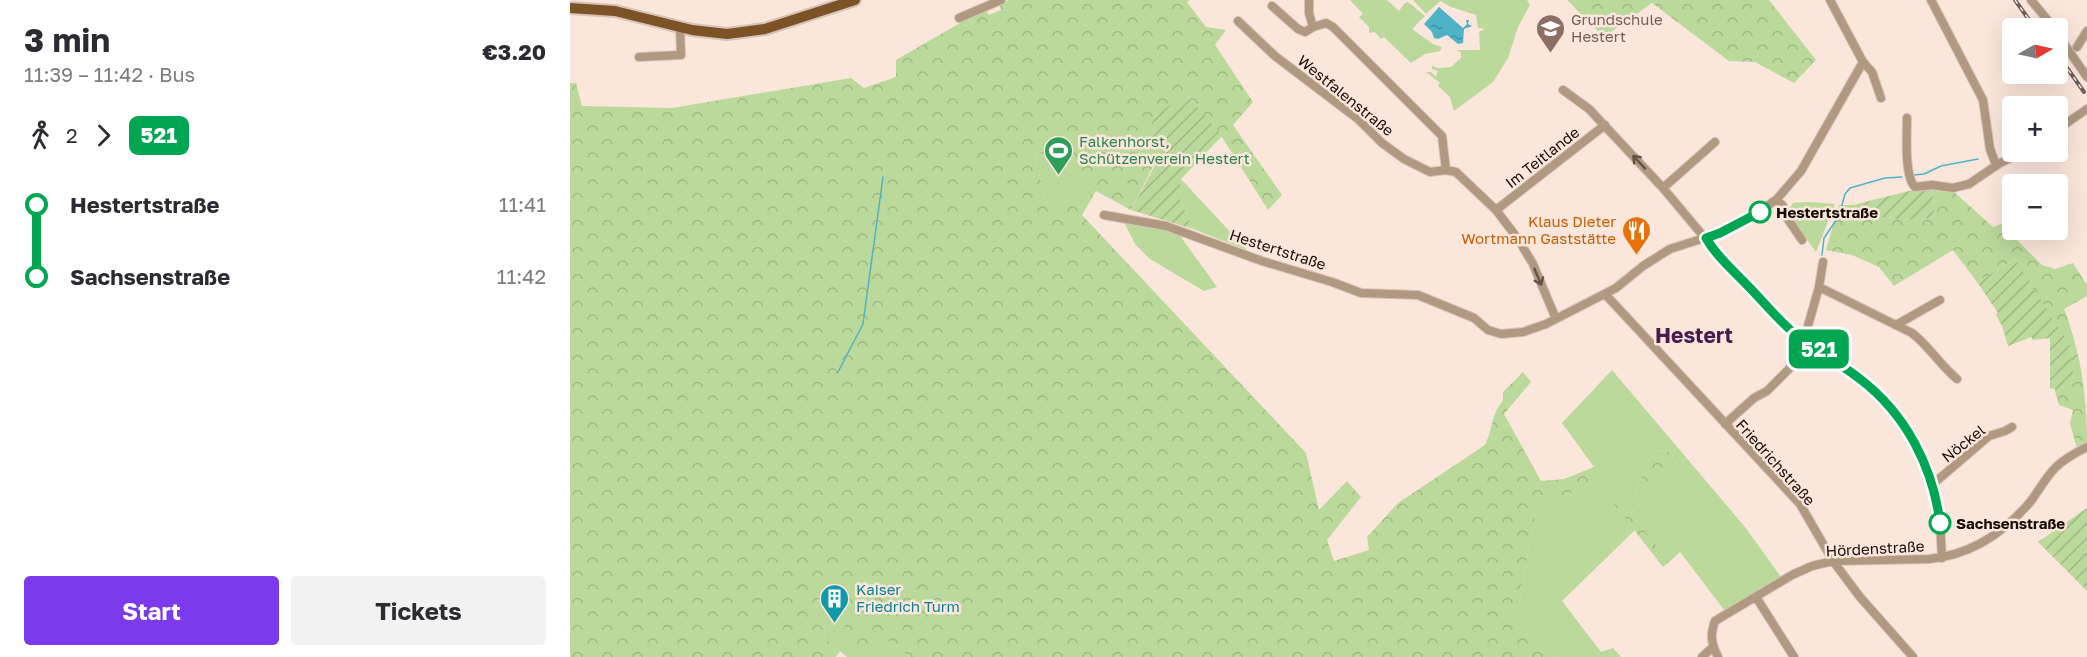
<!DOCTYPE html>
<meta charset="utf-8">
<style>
body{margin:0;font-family:"Golos Text",sans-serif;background:#f2f2f3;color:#2b2b33;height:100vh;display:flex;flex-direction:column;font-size:22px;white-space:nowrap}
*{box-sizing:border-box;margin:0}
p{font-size:20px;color:#7c7c81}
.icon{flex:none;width:33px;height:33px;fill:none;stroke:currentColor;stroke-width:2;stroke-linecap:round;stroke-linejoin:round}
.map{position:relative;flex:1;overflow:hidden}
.side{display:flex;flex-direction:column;background:#fff;width:570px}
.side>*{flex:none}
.badge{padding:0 12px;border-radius:9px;font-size:21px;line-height:39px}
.needle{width:39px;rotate:81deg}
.fabs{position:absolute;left:1432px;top:18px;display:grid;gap:12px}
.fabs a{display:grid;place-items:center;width:66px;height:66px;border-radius:6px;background:#fff;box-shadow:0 6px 24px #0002;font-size:30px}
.map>.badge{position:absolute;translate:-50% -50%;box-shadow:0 0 0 3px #fff}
.legs{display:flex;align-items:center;gap:9px;height:66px;padding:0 24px;font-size:20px}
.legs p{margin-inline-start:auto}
.head{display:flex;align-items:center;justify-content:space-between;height:102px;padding:0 24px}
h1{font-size:33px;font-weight:700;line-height:45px}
.primary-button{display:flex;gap:12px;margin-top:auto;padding:12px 24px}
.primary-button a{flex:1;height:69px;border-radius:6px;background:#7c3aed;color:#fff;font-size:24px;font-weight:700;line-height:69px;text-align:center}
.primary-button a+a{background:#f2f2f3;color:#2b2b33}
ul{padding:0 24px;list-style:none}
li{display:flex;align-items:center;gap:21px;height:72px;font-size:22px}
li i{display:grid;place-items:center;width:9px;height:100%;margin:0 8px;background:currentColor}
li i::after{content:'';width:15px;height:15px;margin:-8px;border:4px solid;border-radius:50%;background:#fff}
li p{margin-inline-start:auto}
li:first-child i{background:linear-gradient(#0000 50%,currentColor 0)}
li:last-child i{background:linear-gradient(currentColor 50%,#0000 0)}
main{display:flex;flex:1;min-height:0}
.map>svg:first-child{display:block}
.green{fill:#bad99a}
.forest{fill:url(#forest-crowns);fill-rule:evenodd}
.garden{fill:url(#garden-furrows)}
.water{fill:url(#water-ripples)}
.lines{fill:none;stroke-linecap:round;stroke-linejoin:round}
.stream{stroke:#4fb3c7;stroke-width:1.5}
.minor-casing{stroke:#d7c3ba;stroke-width:10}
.major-casing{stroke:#d7c3ba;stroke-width:14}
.minor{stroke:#b09881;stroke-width:8}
.major{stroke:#7c5326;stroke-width:10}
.rail-casing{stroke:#6e5f58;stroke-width:4}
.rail{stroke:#fbe6dc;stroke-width:1.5;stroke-dasharray:4.5;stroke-linecap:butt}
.oneway{stroke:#645244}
.line-1-casing{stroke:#fff;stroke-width:14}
.line-1{stroke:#00a651;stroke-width:9}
.stop-1-dot{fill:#fff;stroke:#00a651;stroke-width:3}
.labels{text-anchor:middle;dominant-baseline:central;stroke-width:5;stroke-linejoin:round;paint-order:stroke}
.education-label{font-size:15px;fill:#785e54;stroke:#fbe6dc;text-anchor:start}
.street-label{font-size:15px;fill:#180c07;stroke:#fbe6dc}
.leisure-label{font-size:15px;fill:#27864d;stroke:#fbe6dc;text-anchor:start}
.stop-label{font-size:15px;font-weight:bold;fill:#180c07;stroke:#fbe6dc;text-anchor:start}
.food-label{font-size:15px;fill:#c56008;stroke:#fbe6dc;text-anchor:end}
.culture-label{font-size:15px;fill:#0d838f;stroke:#fbe6dc;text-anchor:start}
.district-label{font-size:21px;font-weight:bold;fill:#471b4e;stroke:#fbe6dc}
</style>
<main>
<section class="side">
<div class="head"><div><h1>3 min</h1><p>11:39 – 11:42 · Bus</p></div><b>€3.20</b></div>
<div class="legs"><svg class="icon" aria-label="walk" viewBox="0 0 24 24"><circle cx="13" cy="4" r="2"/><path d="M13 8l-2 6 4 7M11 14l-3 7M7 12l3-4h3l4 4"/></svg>2<svg class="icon" aria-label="forward" viewBox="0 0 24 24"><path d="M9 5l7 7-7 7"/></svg><b class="badge" style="background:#00a651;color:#fff">521</b></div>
<ul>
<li><i style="color:#00a651"></i><b>Hestertstraße</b><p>11:41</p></li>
<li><i style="color:#00a651"></i><b>Sachsenstraße</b><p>11:42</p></li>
</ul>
<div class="primary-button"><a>Start</a><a>Tickets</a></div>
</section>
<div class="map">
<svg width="1517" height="657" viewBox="0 0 1517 657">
<defs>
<pattern id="forest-crowns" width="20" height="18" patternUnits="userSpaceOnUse" patternTransform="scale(1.5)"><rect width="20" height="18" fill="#bad99a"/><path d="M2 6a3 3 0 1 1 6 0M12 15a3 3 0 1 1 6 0" fill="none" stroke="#9fb983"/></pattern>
<pattern id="garden-furrows" width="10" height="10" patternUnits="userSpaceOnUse" patternTransform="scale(1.5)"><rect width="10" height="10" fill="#bad99a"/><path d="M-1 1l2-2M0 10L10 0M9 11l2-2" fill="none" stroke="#9fb983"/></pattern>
<pattern id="water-ripples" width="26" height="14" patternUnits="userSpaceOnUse" patternTransform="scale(1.5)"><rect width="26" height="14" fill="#4fb3c7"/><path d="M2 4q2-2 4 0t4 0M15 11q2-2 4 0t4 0" fill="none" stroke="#4190a0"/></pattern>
</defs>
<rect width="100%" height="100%" fill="#fbe6dc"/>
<path class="green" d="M780,0H817L829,11L834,4L838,2L855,16L842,29L863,44L872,47L870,51L855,54L841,63L814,37L811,39L805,32L799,33V27L789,17L793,14Z
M843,0H957L960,5L948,27L938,58L923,82L884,111L880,97L868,86L870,83L856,72H861L866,77L868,71L862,69V66L868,68L881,67L891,58V53L887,50H910L909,32L913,30V28H908L906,15L881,7L870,1L856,14Z
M464,151L490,161L523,191L515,206L475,199Z
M611,179L677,250L623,229L609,197Z
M1238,202L1265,204L1246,252L1217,212L1223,203Z
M553,220L608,233L647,287L634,291L580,259L565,244Z
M1042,370L1175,527L1211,577L1155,611L1110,552L1099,562L1061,513L1107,462L1099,452L1083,451L1065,492L1053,502L1024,467L992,423Z
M1026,481L1065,530L992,601L1031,652L1043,648L1051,657H984L947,614L966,508Z
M272,613L278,620L316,639L339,657H277L254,638L255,617Z"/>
<path class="forest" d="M439,0H620L617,2L636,27L656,30L645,45L683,102L663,125L712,195L698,210L652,137L618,96L561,210L526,191L512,215L736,453L749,510L777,481L791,497L757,540L764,561L799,550L797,537L828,503L915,445C923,429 921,414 933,401V392L953,372L961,382L934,414L971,481L994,479L1024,467L1053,502L1065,492L1083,451L1099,452L1107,462L1061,513L1099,562L1093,567L1026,481L966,509L947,614L984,657H339L316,639L287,651L272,634L277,620L272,613L255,617L254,638L270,651L266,657H0V83H6L12,106L102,108L281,78L294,88L326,77V60L390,23V21L416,10L419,15L431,10L429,4ZM464,151L490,161L523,191L515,205L475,199Z
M997,0H1199L1246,60L1224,83L1185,62L1159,61L1082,3L1034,37Z
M1362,189L1383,191L1423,227L1431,224L1472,265L1485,269L1503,263L1517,285V296L1494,309C1511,353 1517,396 1517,443L1507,448L1500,424L1503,410L1489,405L1485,391L1504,382L1445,259L1407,282L1383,250L1324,286L1309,267L1282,255L1256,250L1269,205H1283L1281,209C1307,219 1338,222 1365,217Z"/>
<path class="garden" d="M618,96L652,136L611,179L609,197L623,229L561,210L590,156L575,136L588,112Z
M1347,189H1362L1365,217C1338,222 1307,219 1281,209L1283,205Z
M1445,259L1500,346L1504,382L1485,391V389L1480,388V338L1463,340L1461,337L1438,346L1432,326L1426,315L1428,313L1407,282Z
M1517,508V591L1468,542Z"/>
<path class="water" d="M869,7L893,28L897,24L896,20H899L898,24L902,26L894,29L893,43L888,44L877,35L868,39L864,38L862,32L854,24Z"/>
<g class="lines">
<path class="stream" d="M1344,175L1354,174L1371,166L1408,159
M1252,255L1254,238L1269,216L1275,194L1280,188L1315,178L1332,177
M268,372L293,324L313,177"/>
<defs>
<path id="minor" d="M1361,0L1413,100L1420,149L1426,165
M1461,0L1484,28
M702,6L728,29L735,32L743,27L739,13V0
M389,18L431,0
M668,21L705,56L788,119L812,143L834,159L860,172L876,170
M743,27L756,23L763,27L872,136L876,170L886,172L926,210L948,239L963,264L986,319
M1488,35L1517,77
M1507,47L1517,31
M69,57L111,55L110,28
M1293,62L1302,72L1311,98
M993,90L1019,109L1093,188L1155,262L1221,331L1292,380L1311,397L1327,417L1342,436L1357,466L1363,484L1370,523L1372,558
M1337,118C1337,135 1334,176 1345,187L1362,185L1383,188L1399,184L1430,163L1453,152
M1488,129L1517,109
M1093,188L1145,142
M1207,199L1213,206L1215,215L1232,240
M926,210L1035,125
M534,215L596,226L692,261L762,282L791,293L848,295L904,318L918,330L931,334L953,332L976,324L1046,288L1073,266L1100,249L1150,233L1180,218L1207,199L1231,171L1293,62L1260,0
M1249,287L1342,333C1359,346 1370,365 1387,379
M1035,294L1230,504L1263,561L1290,597L1343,657
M1326,325L1370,300
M1234,340L1249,287L1253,262
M1155,424L1184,398L1197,391L1243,345
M1363,484L1419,436L1435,431L1442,427
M1186,597L1224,657
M1132,657L1143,647
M1148,657C1141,643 1140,635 1145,621L1222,575L1242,566L1263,561L1359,559C1401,555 1434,533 1461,501C1469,490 1476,477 1486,467C1494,459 1507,452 1517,447"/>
<path id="major" d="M0,8L45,11L122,30L157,34L195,29L285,0"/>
</defs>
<use href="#minor" class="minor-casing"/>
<use href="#major" class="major-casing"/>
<use href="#minor" class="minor"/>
<use href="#major" class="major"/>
<defs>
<path id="rail" d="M1445,0L1465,28
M1488,55L1514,92"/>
</defs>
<use href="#rail" class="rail-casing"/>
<use href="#rail" class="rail"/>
</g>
<defs><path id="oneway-shaft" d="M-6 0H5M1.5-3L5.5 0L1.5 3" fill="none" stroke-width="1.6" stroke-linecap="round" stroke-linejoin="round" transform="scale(1.5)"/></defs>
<g class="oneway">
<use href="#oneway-shaft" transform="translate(1069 162) rotate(-133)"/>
<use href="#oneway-shaft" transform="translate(968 277) rotate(67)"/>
</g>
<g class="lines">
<defs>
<path id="line-1" d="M1190,212L1150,233L1136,238C1146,256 1164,271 1178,286C1195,303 1211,324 1230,338C1249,352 1271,364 1290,379C1336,414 1363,467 1370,523"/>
</defs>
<use href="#line-1" class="line-1-casing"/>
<use href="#line-1" class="line-1"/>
</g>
<defs>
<symbol id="school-pin" viewBox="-11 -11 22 30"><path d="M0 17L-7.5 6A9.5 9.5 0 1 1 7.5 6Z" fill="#8d6e63" stroke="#fbe6dc"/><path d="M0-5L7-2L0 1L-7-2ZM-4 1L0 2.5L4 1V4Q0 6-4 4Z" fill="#fff"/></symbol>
<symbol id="stadium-pin" viewBox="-11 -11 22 30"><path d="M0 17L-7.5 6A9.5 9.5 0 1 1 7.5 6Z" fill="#2e9e5b" stroke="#fbe6dc"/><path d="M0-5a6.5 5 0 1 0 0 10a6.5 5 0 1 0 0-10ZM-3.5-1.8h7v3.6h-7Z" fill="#fff"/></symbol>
<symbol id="restaurant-pin" viewBox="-11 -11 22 30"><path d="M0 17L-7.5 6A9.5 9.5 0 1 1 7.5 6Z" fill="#e8710a" stroke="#fbe6dc"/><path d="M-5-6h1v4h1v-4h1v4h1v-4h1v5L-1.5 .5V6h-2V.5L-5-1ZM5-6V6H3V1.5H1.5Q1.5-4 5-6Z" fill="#fff"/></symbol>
<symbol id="building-pin" viewBox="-11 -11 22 30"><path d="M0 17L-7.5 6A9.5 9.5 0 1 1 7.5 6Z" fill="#0f9aa8" stroke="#fbe6dc"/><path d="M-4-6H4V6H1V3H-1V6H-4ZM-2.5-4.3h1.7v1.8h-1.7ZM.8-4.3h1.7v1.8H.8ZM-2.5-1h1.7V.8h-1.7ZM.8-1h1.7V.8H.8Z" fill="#fff"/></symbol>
</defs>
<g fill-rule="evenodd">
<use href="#school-pin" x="964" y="12" width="33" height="45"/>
<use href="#stadium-pin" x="472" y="134" width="33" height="45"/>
<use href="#restaurant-pin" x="1050" y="214" width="33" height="45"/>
<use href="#building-pin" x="248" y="582" width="33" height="45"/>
</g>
<g class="stop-1-dot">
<circle cx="1190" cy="212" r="10"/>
<circle cx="1370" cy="523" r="10"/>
</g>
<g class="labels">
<g class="education-label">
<text x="1001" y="19">Grundschule<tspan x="1001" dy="17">Hestert</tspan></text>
</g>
<g class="street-label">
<text transform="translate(776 95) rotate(39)">Westfalenstraße</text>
<text transform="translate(972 157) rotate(-38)">Im Teitlande</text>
<text transform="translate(708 249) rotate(18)">Hestertstraße</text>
<text transform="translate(1393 443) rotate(-38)">Nöckel</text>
<text transform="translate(1206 462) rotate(48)">Friedrichstraße</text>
<text transform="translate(1305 548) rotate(-3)">Hördenstraße</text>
</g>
<g class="leisure-label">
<text x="509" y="141">Falkenhorst,<tspan x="509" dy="17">Schützenverein Hestert</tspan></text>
</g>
<g class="stop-label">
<text x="1206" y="212">Hestertstraße</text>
<text x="1386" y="523">Sachsenstraße</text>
</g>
<g class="food-label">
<text x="1046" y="221">Klaus Dieter<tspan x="1046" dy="17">Wortmann Gaststätte</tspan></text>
</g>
<g class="culture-label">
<text x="286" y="589">Kaiser<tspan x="286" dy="17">Friedrich Turm</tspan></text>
</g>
<g class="district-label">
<text x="1124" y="335">Hestert</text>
</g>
</g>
</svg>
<div class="fabs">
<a><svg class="needle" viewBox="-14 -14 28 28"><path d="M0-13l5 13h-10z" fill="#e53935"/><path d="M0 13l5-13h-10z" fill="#7c7c81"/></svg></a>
<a>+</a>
<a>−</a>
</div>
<b class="badge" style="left:1249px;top:349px;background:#00a651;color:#fff">521</b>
</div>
</main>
